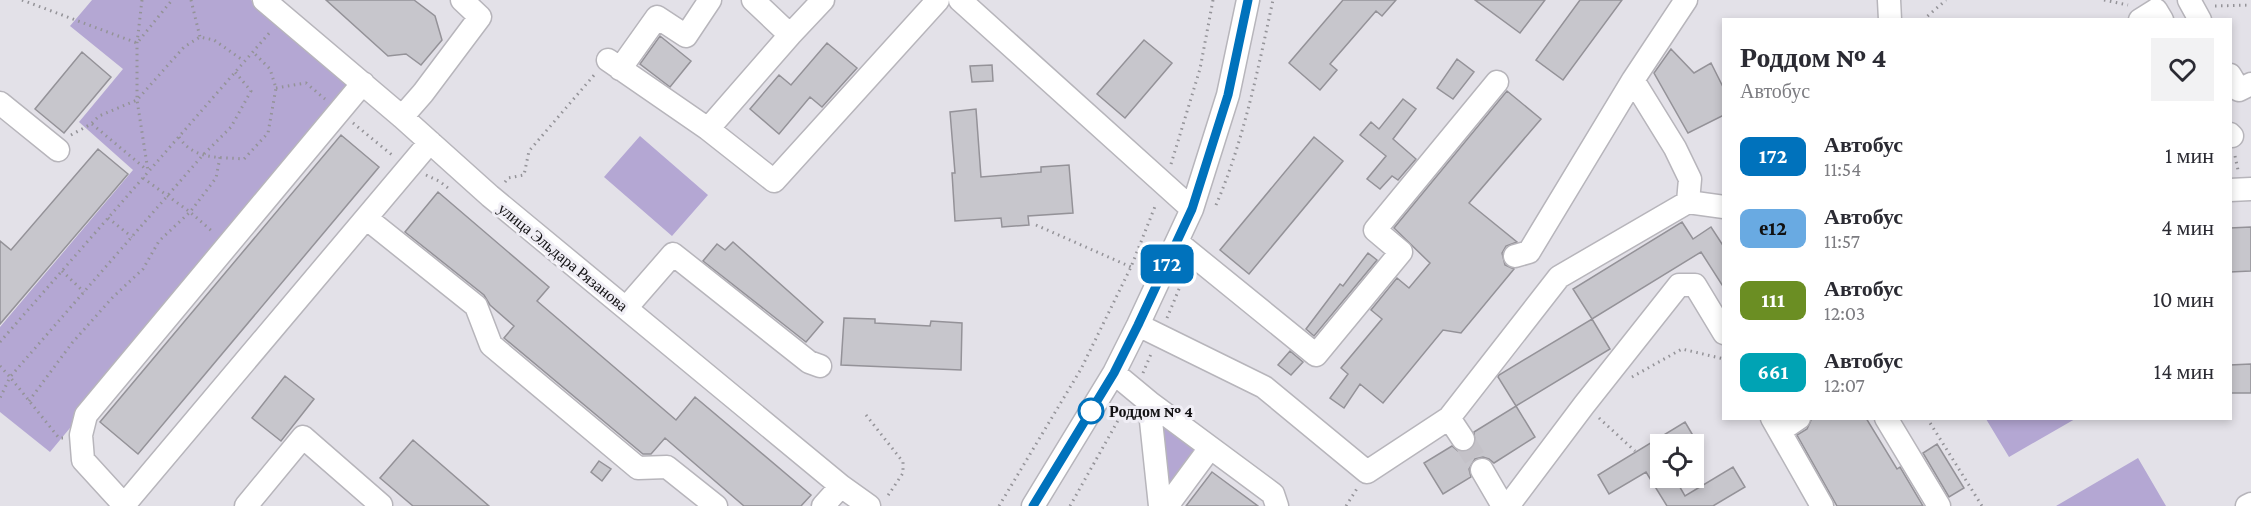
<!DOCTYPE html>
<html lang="ru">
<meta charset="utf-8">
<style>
body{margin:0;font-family:"Crimson Pro",serif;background:#f2f2f3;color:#2b2b33;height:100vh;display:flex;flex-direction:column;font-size:22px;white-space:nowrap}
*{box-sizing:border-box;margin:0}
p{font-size:20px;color:#7c7c81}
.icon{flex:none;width:33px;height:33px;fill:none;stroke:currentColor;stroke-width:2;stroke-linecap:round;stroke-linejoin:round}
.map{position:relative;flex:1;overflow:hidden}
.sheet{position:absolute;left:1722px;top:18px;width:510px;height:402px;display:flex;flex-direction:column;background:#fff;border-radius:0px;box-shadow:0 3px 9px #0003}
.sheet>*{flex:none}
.badge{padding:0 12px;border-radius:9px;font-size:21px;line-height:39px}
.fabs{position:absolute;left:1650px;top:434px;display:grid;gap:12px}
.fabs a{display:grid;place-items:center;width:54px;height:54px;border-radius:0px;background:#fff;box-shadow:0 3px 9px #0003;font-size:30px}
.map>.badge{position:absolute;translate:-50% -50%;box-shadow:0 0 0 3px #fff}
.round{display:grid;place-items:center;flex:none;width:63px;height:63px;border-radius:0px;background:#f2f2f3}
.overview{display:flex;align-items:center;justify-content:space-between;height:102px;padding:0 18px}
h1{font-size:28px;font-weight:700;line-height:45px}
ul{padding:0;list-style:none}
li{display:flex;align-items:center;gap:18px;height:72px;padding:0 18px}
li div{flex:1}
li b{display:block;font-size:22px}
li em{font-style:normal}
li .badge{min-width:66px;font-weight:700;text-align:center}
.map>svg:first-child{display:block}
.green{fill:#b4a7d3}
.building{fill:#c7c6cc;stroke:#949298;stroke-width:1.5}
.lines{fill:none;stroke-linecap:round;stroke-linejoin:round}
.minor-tunnel{stroke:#c4c2c8;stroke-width:22;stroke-dasharray:22 11;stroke-linecap:butt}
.minor-casing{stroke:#b7b5bb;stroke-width:25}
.path{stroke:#949398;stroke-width:3;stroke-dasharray:1.5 4.5;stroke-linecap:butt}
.minor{stroke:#fff;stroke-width:22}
.line-casing{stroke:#fff;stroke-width:14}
.line{stroke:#0072bc;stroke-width:9}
.stop-dot{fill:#fff;stroke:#0072bc;stroke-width:3}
.labels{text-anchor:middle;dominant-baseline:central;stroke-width:6;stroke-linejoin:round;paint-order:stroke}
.street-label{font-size:16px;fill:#121113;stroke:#f0eef5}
.stop-label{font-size:16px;font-weight:bold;fill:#121113;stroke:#f0eef5;text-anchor:start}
</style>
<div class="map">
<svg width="2251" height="506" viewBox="0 0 2251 506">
<rect width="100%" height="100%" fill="#e3e1e8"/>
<path class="green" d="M92,0H251L354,87L50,452L0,412V327L133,170L79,122L123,69L70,26Z
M640,136L708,195L672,236L604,177Z
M1159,418L1197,446L1167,486Z
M1986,419H2075L2009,457Z
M2138,458L2166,506H2056Z"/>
<path class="building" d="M326,0H414L435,16L442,40L421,65L406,54L388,56Z
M1343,0H1396L1382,16L1376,11L1330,64L1337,70L1320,90L1289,63Z
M1475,0H1545L1520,33Z
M1580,0H1622L1563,80L1536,60Z
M660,36L691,61L670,87L640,64Z
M1144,40L1172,63L1125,118L1097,94Z
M827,43L857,68L822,107L810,97L779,134L750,109L779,75L791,85Z
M1671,49L1694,73L1711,63L1724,89V115L1688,133L1654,73Z
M82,52L111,77L64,133L35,109Z
M1457,59L1474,72L1453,99L1437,88Z
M992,65L993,81L972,82L970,66Z
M1507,91L1541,119L1469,203L1517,242L1506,246L1502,253L1505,265L1514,269L1461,333L1443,330L1383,403L1360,384L1344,408L1330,398L1348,374L1341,368L1382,319L1371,310L1397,278L1409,288L1430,263L1394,228Z
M1403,99L1416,109L1393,139L1416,159L1398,180L1392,176L1380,189L1367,179L1386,156L1360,135L1371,122L1379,129Z
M976,109L981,177L1041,172V167L1069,165L1073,213L1028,216L1029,225L1002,227L1001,218L955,221L952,173H955L950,112Z
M341,135L379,167L138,454L100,422Z
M1314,137L1343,161L1249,274L1220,250Z
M98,149L128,174L0,324V241L11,250Z
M438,192L549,287L537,301L676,420L695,397L811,495L801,506H744L665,438L651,454H643L504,338L514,326L490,305L484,295L405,232Z
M1682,222L1693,239L1711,227L1724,247V288L1701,252L1592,319L1573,289Z
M2251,227V271L2230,272V228Z
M733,242L823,322L806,342L703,261L717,244L725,250Z
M1368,253L1377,260L1314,336L1306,329L1340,284L1343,286Z
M844,318L875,319V323L930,326L931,321L962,323L961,370L841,365Z
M1592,319L1610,349L1516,406L1498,377L1499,375Z
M1290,351L1303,362L1291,375L1278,365Z
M2251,364V393H2230V365Z
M285,376L314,399L281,441L252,418Z
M1516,406L1535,437L1494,463L1489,459L1483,457L1475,459L1469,469L1471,477L1443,494L1424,463L1452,446L1458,451L1470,450L1475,444L1474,432Z
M1812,418H1866L1897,469L1900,467L1923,506H1837L1797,435L1807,429Z
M1685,422L1698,444H1660V477H1674L1685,496L1733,467L1745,487L1713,506H1667L1646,472L1609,494L1598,475Z
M413,440L489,506H413L380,478Z
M1937,444L1964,488L1949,497L1923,453Z
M599,461L611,469L602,481L591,472Z
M1212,472L1258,506H1186Z"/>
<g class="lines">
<path class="minor-tunnel" d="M1463,439L1482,470"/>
<defs>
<path id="minor" d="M264,0L402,117L490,196L841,486L869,506
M753,0L790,35L708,129L774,181L938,0
M960,0L1192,209
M1686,0L1633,80L1675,148L1690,179L1688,202L1724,207
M1889,0L1890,20
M2189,0L2200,20
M2140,20L2156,10L2162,20
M790,35L823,0
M608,60L708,129
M620,69L657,17L686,36L710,0
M2230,75L2239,90L2251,84
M0,103L58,150
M402,117L423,93L480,17L462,0
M2230,134L2232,136
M2230,190L2251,189
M366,218L476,306L491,345L638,468L667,467L716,506
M1177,242L1316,355L1401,252L1375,230L1497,82
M1515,256L1529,252L1633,80
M626,308L673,254L809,362L820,366
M1138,325L1264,387L1367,472L1449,418L1463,439
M1114,373L1149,402L1160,506
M1149,402L1273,494L1277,506
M1449,418L1559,277L1688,202
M1772,418L1822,506
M1886,418L1939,506
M1780,431L1799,418
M1482,470L1503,506
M124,505L430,142
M125,506L83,460L81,435L86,415L363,83
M246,506L303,437L381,505L380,506
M823,506L841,486
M1033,506L1114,373L1138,325L1192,209L1228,95L1248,0
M1167,506L1204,456
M1508,506L1584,405L1679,285H1695L1724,333
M2247,506L2251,504"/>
</defs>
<use href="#minor" class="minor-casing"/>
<path class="path" d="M22,0L137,43L172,0
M142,0L137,43V100L148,171
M191,0L200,37
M2104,0L2128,5
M2215,6L2251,5
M1923,20L1946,0
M276,88L306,83L325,99
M353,123L392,155
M92,124L147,170
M71,135L91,124L99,116L137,100L184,47L200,37L214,40L244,61
M179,137C193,160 220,157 244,159L268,133L276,88L270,69L253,52
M2235,156L2238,170
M1171,164L1200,69L1213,0
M426,175L439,181L448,188
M143,178L190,212L213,232
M505,182L508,178L524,175L529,151L595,74
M1216,205C1244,140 1258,69 1273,0
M108,218L132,237
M1036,225L1131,267
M62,271L84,292
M1167,318L1184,277
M0,342L271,31
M0,366L10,377L0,398
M1143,373L1151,354
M1632,377L1682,349L1724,359
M29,401L72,343L113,297L143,269L159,241L190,212L216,178L220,157
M866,415L903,462V473L887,497
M1599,418L1635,451
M1927,418L1982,506
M63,438H59L10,377L202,156L231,127L251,91L235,72
M999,506L1081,369L1131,267L1156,204
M1070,506L1125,408
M1346,506L1358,487"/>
<use href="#minor" class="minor"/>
</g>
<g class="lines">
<defs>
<path id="line" d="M1033,506L1114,373L1138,325L1192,209L1228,95L1248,0"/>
</defs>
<use href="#line" class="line-casing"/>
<use href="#line" class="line"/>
</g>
<circle class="stop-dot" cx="1091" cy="411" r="12"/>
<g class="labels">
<g class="street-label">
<text transform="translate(563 257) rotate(39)">улица Эльдара Рязанова</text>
</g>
<g class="stop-label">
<text x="1109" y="411">Роддом № 4</text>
</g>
</g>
</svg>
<div class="fabs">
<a><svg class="icon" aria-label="locate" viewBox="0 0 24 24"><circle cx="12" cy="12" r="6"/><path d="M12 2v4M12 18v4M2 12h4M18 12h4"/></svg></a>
</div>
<b class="badge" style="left:1167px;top:264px;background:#0072bc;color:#fff">172</b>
<section class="sheet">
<div class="overview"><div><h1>Роддом № 4</h1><p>Автобус</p></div><a class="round"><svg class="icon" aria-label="heart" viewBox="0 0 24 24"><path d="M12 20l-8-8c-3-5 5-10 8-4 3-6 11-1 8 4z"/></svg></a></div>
<ul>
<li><span class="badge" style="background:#0072bc;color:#fff">172</span><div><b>Автобус</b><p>11:54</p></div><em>1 мин</em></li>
<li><span class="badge" style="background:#69aae2;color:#111">е12</span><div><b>Автобус</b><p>11:57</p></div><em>4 мин</em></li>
<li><span class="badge" style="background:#6b8e23;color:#fff">111</span><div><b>Автобус</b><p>12:03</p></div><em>10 мин</em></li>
<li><span class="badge" style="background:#00a3b4;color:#fff">661</span><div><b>Автобус</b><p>12:07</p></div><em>14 мин</em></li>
</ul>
</section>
</div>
